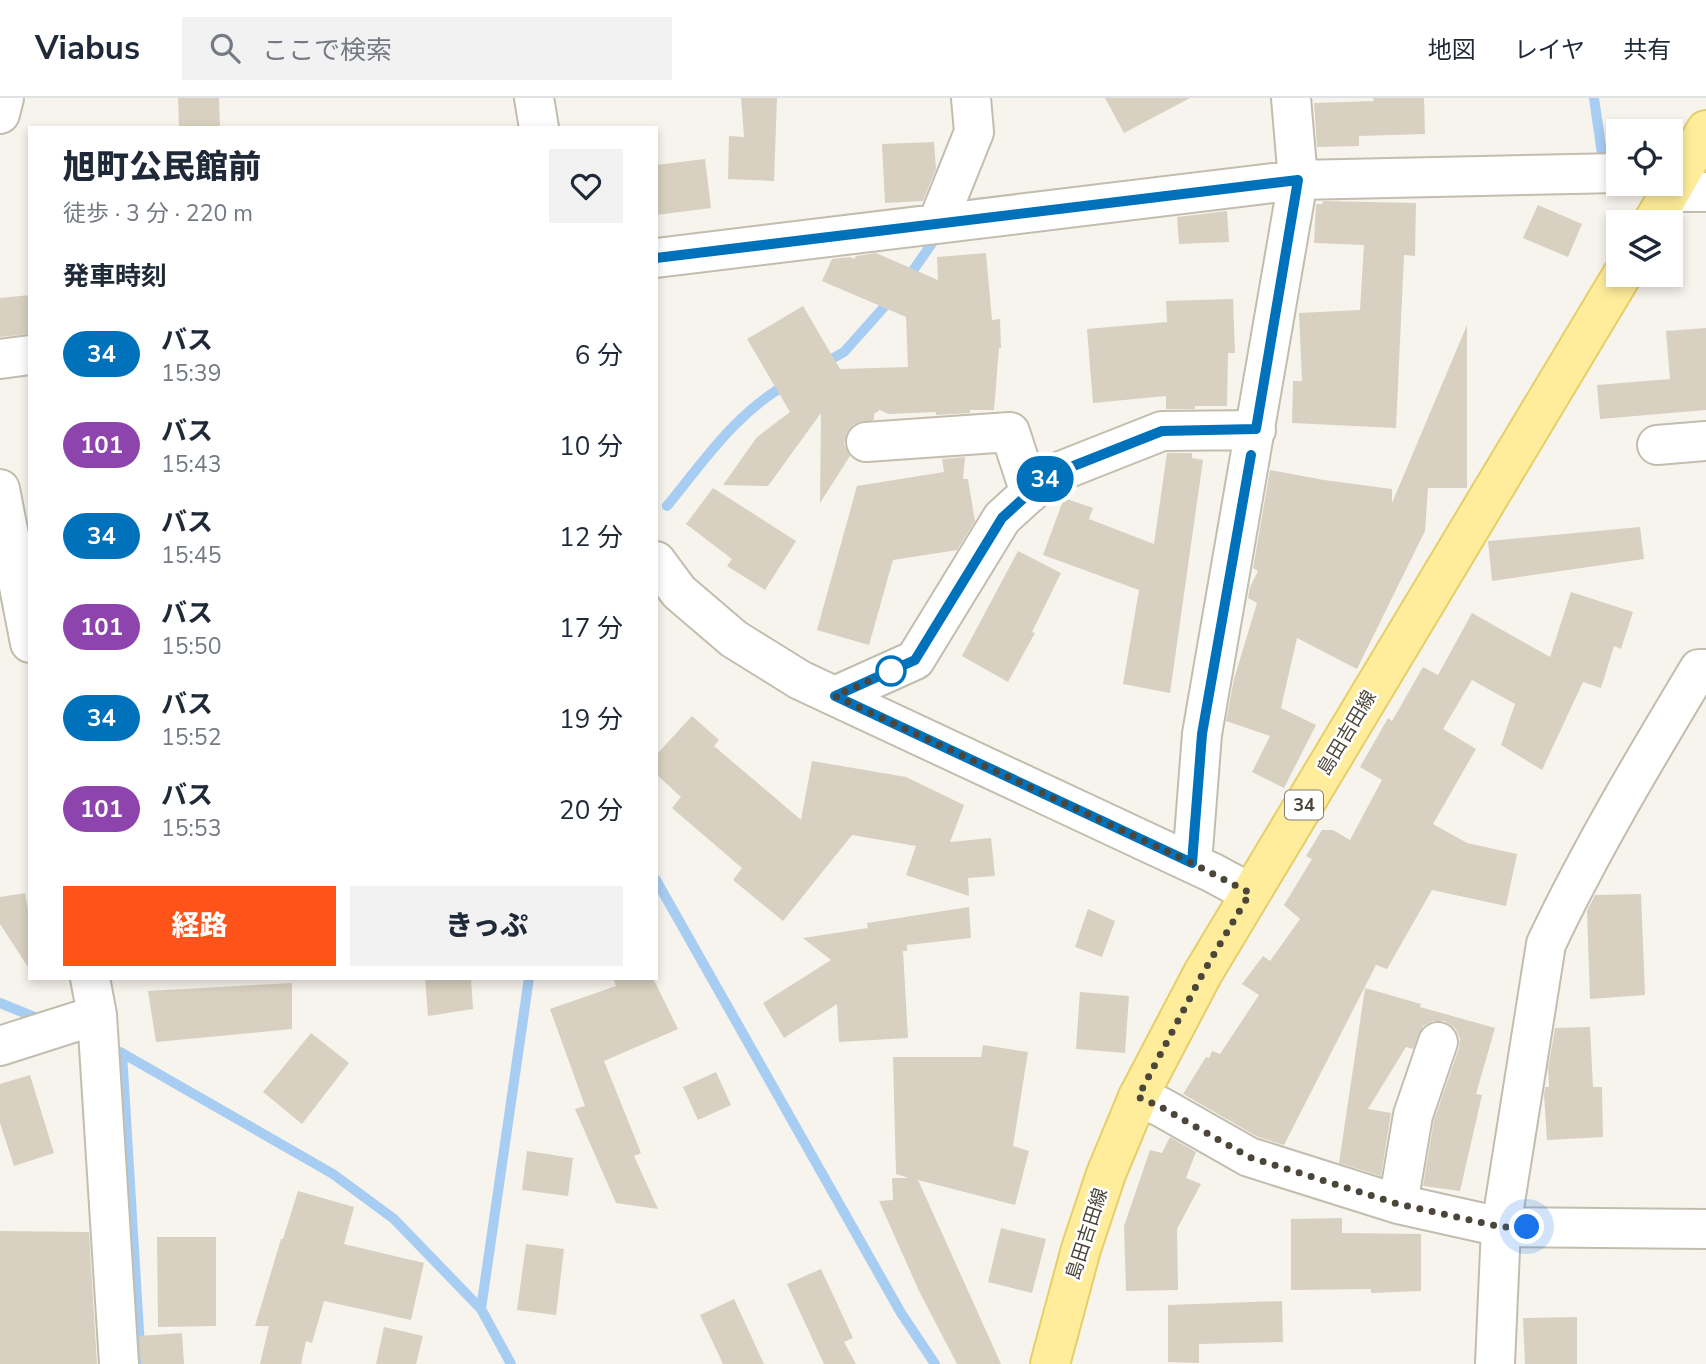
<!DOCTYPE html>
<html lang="ja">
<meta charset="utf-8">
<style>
body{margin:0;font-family:"Nunito Sans","Noto Sans JP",sans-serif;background:#f2f2f3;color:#1f2937;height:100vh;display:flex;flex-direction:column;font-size:26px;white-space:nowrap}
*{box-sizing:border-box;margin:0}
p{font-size:23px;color:#747a83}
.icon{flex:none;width:38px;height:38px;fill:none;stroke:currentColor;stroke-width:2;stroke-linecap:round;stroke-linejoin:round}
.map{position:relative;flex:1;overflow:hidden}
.sheet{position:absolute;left:28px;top:28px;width:630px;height:854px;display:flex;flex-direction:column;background:#fff;border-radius:0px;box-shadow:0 4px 10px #0003}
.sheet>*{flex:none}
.badge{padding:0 14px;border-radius:23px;font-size:24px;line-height:46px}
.controls{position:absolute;left:1606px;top:21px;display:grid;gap:14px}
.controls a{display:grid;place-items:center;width:77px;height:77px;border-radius:0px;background:#fff;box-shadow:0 4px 10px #0003;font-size:35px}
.you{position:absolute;width:35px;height:35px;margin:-18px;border:5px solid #fff;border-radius:50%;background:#1a73e8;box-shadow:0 0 0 10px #1a73e833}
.map>.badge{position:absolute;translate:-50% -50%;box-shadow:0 0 0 4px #fff}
h2{padding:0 35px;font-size:26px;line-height:63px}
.round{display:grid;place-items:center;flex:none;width:74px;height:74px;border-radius:0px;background:#f2f2f3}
.overview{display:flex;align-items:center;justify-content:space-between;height:119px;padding:0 35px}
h1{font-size:33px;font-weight:800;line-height:52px}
.action{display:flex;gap:14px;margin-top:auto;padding:14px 35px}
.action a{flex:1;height:80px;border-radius:0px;background:#ff531a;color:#fff;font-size:28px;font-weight:800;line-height:80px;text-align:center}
.action a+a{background:#f2f2f3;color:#1f2937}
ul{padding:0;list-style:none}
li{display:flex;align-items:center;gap:21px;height:91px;padding:0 35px}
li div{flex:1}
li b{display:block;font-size:26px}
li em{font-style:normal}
li .badge{min-width:77px;font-weight:700;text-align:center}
header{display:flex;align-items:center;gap:42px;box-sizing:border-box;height:98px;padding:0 35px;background:#fff;border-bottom:2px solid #e0e1e3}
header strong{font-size:33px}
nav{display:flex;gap:38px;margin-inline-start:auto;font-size:24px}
.search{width:490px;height:63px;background:#f2f2f3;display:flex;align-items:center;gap:18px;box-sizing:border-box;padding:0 24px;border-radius:0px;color:#747a83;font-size:26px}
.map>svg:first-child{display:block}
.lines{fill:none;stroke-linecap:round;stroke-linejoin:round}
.stream{stroke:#a8cdf3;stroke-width:10}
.building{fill:#d8d1c1}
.minor-casing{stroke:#c2bdae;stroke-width:42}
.major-casing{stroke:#e7ce69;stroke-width:42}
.minor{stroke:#fff;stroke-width:38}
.major{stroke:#ffed9c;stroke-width:38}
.line-casing{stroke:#fff;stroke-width:16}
.line{stroke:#0072bc;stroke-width:10}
.walk{stroke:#4b4639;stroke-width:7;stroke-dasharray:0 12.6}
.stop-dot{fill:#fff;stroke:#0072bc;stroke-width:3.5}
.labels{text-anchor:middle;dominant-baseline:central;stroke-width:5;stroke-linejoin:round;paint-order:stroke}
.shield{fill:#fff;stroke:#817e74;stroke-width:2}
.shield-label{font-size:18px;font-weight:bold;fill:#4b4639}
.street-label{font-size:19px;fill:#4b4639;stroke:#fff}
</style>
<header>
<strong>Viabus</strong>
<div class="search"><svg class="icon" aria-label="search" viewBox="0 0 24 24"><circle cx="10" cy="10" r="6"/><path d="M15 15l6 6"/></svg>ここで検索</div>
<nav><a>地図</a><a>レイヤ</a><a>共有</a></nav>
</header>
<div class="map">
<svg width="1706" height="1266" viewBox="0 0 1706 1266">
<rect width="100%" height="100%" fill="#f6f4ec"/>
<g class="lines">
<path class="stream" d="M1594,0L1602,56
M907,181L940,134
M821,267L844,254L893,199
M667,408C703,364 737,313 789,285
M656,782L901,1215L935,1266
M0,905L44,923
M107,949L122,955L333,1076L394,1121L481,1211L511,1266
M122,955L141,1266
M481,1211L529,880"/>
</g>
<path class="building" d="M178,0H219L220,30H179Z
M741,0H777L774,83L728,81L729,38L744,39Z
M1105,0H1190L1124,35Z
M1373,0H1424L1425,36L1359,38V48L1317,49L1314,5L1374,3Z
M934,44L936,71L923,103L885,105L882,46Z
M705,61L711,110L656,117V67Z
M1323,103L1416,105L1415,158L1404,157L1396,330L1292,325L1293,283H1302L1299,215L1360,212L1364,147L1314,145L1316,106H1322Z
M1538,107L1582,126L1568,159L1523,140Z
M1227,113L1229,144L1179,146L1177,119Z
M876,155L938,182L937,159L986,155L992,222L1000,221L1001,250H999L994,312H970V315L936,317V314L888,316L880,312L874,316V322L854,326L847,334L844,346L850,358L820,405L821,315L768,388L723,387L757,339L790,314L747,241L803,208L840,271L908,269L906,219L822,183L832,161L850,159L854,161L856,158Z
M30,197V236L0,239V200Z
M1233,201L1235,255H1228L1227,308H1195V311H1166V298L1093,305L1087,231L1167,224L1166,203Z
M1467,227V390H1428L1425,433L1357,571L1297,540L1281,610L1316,627L1284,690L1252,674L1270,638L1226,623L1234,581L1257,505L1248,500L1250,489L1258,473L1253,470L1270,372L1324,382L1392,391V405Z
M1706,230V312L1600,321L1597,287L1670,281L1666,233Z
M1167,355H1192V360L1203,362L1170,595L1123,586L1139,492L1043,457L1064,400L1093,410L1089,421L1154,446Z
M965,359L963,381H968L975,423L957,452L893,462L869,547L817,532L857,388L944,374L942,361Z
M713,390L796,443L765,492L727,468L732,461L686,426Z
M1640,429L1644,461L1492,483L1488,443Z
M1018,453L1061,475L1032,534L1035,535L1008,584L962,558Z
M1571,494L1633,514L1621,551L1614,548L1601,590L1583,584L1542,672L1501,647L1515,606L1472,582L1443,631L1476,651L1433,726L1467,745L1517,756L1506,808L1432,792L1387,871L1376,867L1284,1047L1258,1039L1183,996L1206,959L1209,960L1212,953L1220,956L1259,897L1242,886L1263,858L1270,863L1300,821L1284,807L1312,761L1306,758L1322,732H1333L1350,742L1382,682L1360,669L1388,620L1392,623L1423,569L1438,577L1472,515L1550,559Z
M692,618L719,642L714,648L801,722L812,663L906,679L964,707L950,744L991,740L995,778L968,780L969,798L906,777L916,748L852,737L783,823L733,782L742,770L672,710L681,699L656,676V657Z
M25,795L30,822V872L0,826V799Z
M1641,796L1645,897L1590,901L1587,813L1595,797Z
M969,809L971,840L907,847V853H903L908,940L839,944L837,906L784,940L763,905L831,862L803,840L868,830L867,825Z
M1088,811L1115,823L1102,859L1075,849Z
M425,880H471L473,911L428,918Z
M613,880H653L678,931L604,963L641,1055L634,1058L658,1111L616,1105L575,1011L585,1008L550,911L616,888Z
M292,885V931L156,944L148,893Z
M1365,890L1421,906L1420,909L1495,930L1476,996L1482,997L1460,1093L1423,1088L1434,1022L1459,950L1460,940L1455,930L1444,923H1433L1423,928L1413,951L1406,949L1368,1011L1391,1015L1381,1078L1339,1065Z
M1080,894L1129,898L1125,955L1076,951Z
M1590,929L1593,989H1602L1603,1039L1547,1042L1544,997L1545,989H1549L1548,970L1555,930Z
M311,935L349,965L302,1026L263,994Z
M983,947L1028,954L1013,1048L1029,1053L1015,1107L918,1082L1001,1266H957L919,1193L879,1103L893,1102L892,1080H909L896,1076L893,959H981Z
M716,974L731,1007L698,1022L683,989Z
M30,977L54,1055L14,1068L0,1025V986Z
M1170,1039L1196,1054L1186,1080L1201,1086L1177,1131L1178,1192L1126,1193L1124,1128L1150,1052L1162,1055Z
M527,1053L573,1060L568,1098L522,1092Z
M298,1093L354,1109L344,1146L424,1165L411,1222L324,1203L312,1245L306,1243L301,1266H260L269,1228H255L281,1141H283Z
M1342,1120V1135L1421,1136V1193L1371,1195V1191L1291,1192V1121Z
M1001,1130L1046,1141L1032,1195L988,1184Z
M0,1133L89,1134L97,1266H0Z
M157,1139H216V1228L158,1229Z
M526,1146L564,1151L556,1217L517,1212Z
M821,1171L853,1240L844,1244L856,1266H824L787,1186Z
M734,1201L764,1266H723L700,1217Z
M1282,1203L1283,1244L1199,1246V1265L1168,1264V1207Z
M1577,1219V1266H1525L1523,1220Z
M384,1229L423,1238L416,1266H376Z
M182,1235L184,1266H141L139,1238Z"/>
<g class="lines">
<defs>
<path id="minor" d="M534,0L539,30
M0,16L4,0
M1671,94H1706
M937,126L974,34L971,0
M656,160L1298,82L1619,75
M0,261L30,257
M866,344L1010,334L1030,395
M1657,347L1706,343
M0,391L30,545
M656,463L679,494L734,541L800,582L1213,775L1250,795
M835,598L915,562L1002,420L1048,378L1162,333L1256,332
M1192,765L1202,636L1298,82L1291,0
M90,880L97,917L119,1266
M0,948L97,917
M1138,999L1161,1009L1249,1059L1398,1106L1501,1129L1706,1131
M1398,1106L1413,1017L1438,944
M1495,1266L1501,1129L1546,846C1591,751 1645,661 1699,571H1706"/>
<path id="major" d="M1653,124L1706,32
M1050,1266L1081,1151L1106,1076L1138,999L1203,875L1622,177"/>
</defs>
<use href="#minor" class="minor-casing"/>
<use href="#major" class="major-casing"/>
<use href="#minor" class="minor"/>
<use href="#major" class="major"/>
</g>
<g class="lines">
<defs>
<path id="line" d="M656,160L1298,82L1256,331L1162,333L1048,378L1002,420L915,562L835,598L1192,765L1202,636L1251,357"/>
</defs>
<use href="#line" class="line-casing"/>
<use href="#line" class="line"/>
<path class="walk" d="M891,573L835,598L1192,765L1250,795L1203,875L1138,999L1161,1009L1249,1059L1398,1106L1501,1129H1527"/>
</g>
<circle class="stop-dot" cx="891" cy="573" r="14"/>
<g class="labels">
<rect class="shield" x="1285" y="692.5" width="38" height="29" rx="5"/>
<g class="shield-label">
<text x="1304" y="707">34</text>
</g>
<g class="street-label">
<text transform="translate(1347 635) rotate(-59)">島田吉田線</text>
<text transform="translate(1087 1136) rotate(-72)">島田吉田線</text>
</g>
</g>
</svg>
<div class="controls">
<a><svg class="icon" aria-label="locate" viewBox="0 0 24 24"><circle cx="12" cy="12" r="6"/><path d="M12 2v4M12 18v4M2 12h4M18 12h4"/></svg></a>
<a><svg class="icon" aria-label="layers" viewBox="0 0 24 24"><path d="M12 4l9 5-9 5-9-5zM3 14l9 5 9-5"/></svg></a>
</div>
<div class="you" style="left:1527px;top:1129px"></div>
<b class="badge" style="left:1045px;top:381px;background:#0072bc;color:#fff">34</b>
<section class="sheet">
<div class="overview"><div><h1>旭町公民館前</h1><p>徒歩 · 3 分 · 220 m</p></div><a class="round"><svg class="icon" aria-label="heart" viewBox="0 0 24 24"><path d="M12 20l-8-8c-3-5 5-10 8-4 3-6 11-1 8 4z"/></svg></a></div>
<h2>発車時刻</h2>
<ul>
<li><span class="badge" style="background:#0072bc;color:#fff">34</span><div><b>バス</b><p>15:39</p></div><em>6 分</em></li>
<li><span class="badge" style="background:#8e44ad;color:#fff">101</span><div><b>バス</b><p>15:43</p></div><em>10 分</em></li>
<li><span class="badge" style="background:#0072bc;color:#fff">34</span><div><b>バス</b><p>15:45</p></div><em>12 分</em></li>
<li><span class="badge" style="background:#8e44ad;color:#fff">101</span><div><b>バス</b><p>15:50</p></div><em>17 分</em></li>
<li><span class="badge" style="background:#0072bc;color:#fff">34</span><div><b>バス</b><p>15:52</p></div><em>19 分</em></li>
<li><span class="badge" style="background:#8e44ad;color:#fff">101</span><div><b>バス</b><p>15:53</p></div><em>20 分</em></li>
</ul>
<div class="action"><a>経路</a><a>きっぷ</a></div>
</section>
</div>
